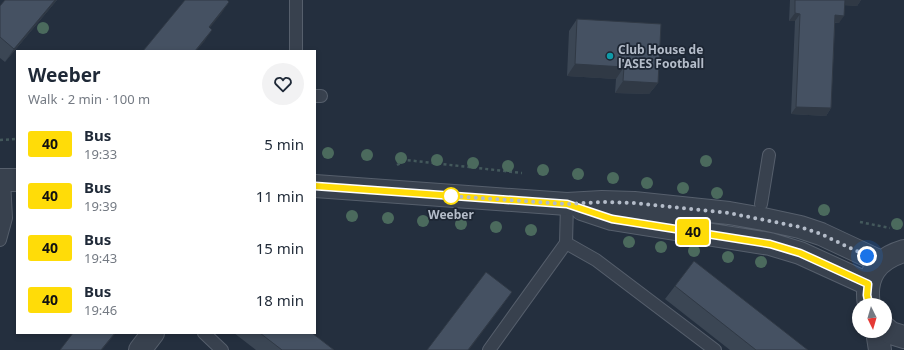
<!DOCTYPE html>
<meta charset="utf-8">
<style>
body{margin:0;font-family:"Noto Sans",sans-serif;background:#f2f2f3;color:#1f2937;height:100vh;display:flex;flex-direction:column;font-size:15px;white-space:nowrap}
*{box-sizing:border-box;margin:0}
p{font-size:13px;color:#747a83}
.icon{flex:none;width:22px;height:22px;fill:none;stroke:currentColor;stroke-width:2;stroke-linecap:round;stroke-linejoin:round}
.map{position:relative;flex:1;overflow:hidden}
.drawer{position:absolute;left:16px;top:50px;width:300px;height:284px;display:flex;flex-direction:column;background:#fff;border-radius:0px;box-shadow:0 2px 6px #0003}
.drawer>*{flex:none}
.badge{padding:0 8px;border-radius:3px;font-size:14px;line-height:26px}
.needle{width:26px;rotate:175deg}
.tools{position:absolute;left:852px;top:298px;display:grid;gap:8px}
.tools a{display:grid;place-items:center;width:40px;height:40px;border-radius:50%;background:#fff;box-shadow:0 2px 6px #0003;font-size:20px}
.you{position:absolute;width:20px;height:20px;margin:-10px;border:3px solid #fff;border-radius:50%;background:#1a73e8;box-shadow:0 0 0 6px #1a73e833}
.map>.badge{position:absolute;translate:-50% -50%;box-shadow:0 0 0 2px #fff}
.round{display:grid;place-items:center;flex:none;width:42px;height:42px;border-radius:21px;background:#f2f2f3}
.headline{display:flex;align-items:center;justify-content:space-between;height:68px;padding:0 12px}
h1{font-size:19px;font-weight:700;line-height:30px}
ul{padding:0;list-style:none}
li{display:flex;align-items:center;gap:12px;height:52px;padding:0 12px}
li div{flex:1}
li b{display:block;font-size:15px}
li em{font-style:normal}
li .badge{min-width:44px;font-weight:700;text-align:center}
.map>svg:first-child{display:block}
.lines{fill:none;stroke-linecap:round;stroke-linejoin:round}
.service-casing{stroke:#565f6c;stroke-width:14}
.minor-casing{stroke:#565f6c;stroke-width:24}
.tertiary-casing{stroke:#565f6c;stroke-width:24}
.path{stroke:#44595c;stroke-width:2.5;stroke-dasharray:3 3;stroke-linecap:butt}
.service{stroke:#38414e;stroke-width:12}
.minor{stroke:#38414e;stroke-width:22}
.tertiary{stroke:#38414e;stroke-width:22}
.tree{fill:#4b6a5d}
.wall{fill:#3b4654}
.shaded-wall{fill:#303945}
.building{fill:#455162;stroke:#303945}
.line-casing{stroke:#fff;stroke-width:9}
.line{stroke:#ffdc08;stroke-width:6}
.walk{stroke:#b4bcc9;stroke-width:4;stroke-dasharray:0 7.2}
.culture-dot{fill:#0f9aa8;stroke:#1d2633;stroke-width:1.5}
.stop-dot{fill:#fff;stroke:#ffdc08;stroke-width:2}
.labels{text-anchor:middle;dominant-baseline:central;stroke-width:3.5;stroke-linejoin:round;paint-order:stroke}
.poi-label{font-size:12px;font-weight:bold;fill:#b4bcc9;stroke:#1d2633;text-anchor:start}
.stop-label{font-size:12px;font-weight:bold;fill:#b4bcc9;stroke:#1d2633}
</style>
<div class="map">
<svg width="904" height="350" viewBox="0 0 904 350">
<rect width="100%" height="100%" fill="#242f3e"/>
<g class="lines">
<defs>
<path id="service" d="M296,0V51
M315,96H321
M761,204L769,155
M0,240L6,218L4,180
M566,243L596,260L715,350
M204,333L222,350
M489,350L566,243L567,204"/>
<path id="minor" d="M877,331L880,350
M140,350L153,333"/>
<path id="tertiary" d="M0,180H17
M315,186L567,204L602,202L634,203L729,213L763,219L800,227L821,234L881,262
M582,209L612,219L770,244L800,253L868,284
M869,305C864,276 877,259 904,251
M885,328L891,333L904,337"/>
</defs>
<use href="#service" class="service-casing"/>
<use href="#minor" class="minor-casing"/>
<use href="#tertiary" class="tertiary-casing"/>
<path class="path" d="M0,140L17,139
M397,165L406,160L522,173
M860,222L890,228"/>
<use href="#service" class="service"/>
<use href="#minor" class="minor"/>
<use href="#tertiary" class="tertiary"/>
</g>
<g class="tree">
<circle cx="43" cy="28" r="6"/>
<circle cx="328" cy="153" r="6"/>
<circle cx="367" cy="155" r="6"/>
<circle cx="401" cy="158" r="6"/>
<circle cx="437" cy="160" r="6"/>
<circle cx="706" cy="161" r="6"/>
<circle cx="473" cy="163" r="6"/>
<circle cx="508" cy="166" r="6"/>
<circle cx="543" cy="170" r="6"/>
<circle cx="578" cy="174" r="6"/>
<circle cx="613" cy="178" r="6"/>
<circle cx="647" cy="183" r="6"/>
<circle cx="683" cy="188" r="6"/>
<circle cx="717" cy="193" r="6"/>
<circle cx="824" cy="210" r="6"/>
<circle cx="352" cy="216" r="6"/>
<circle cx="388" cy="218" r="6"/>
<circle cx="423" cy="221" r="6"/>
<circle cx="461" cy="224" r="6"/>
<circle cx="897" cy="224" r="6"/>
<circle cx="496" cy="227" r="6"/>
<circle cx="531" cy="230" r="6"/>
<circle cx="629" cy="242" r="6"/>
<circle cx="661" cy="247" r="6"/>
<circle cx="694" cy="251" r="6"/>
<circle cx="728" cy="257" r="6"/>
<circle cx="761" cy="262" r="6"/>
</g>
<path class="wall" d="M5,0H57L5,62L0,58V6Z
M790,0H861L857,6L844,5L839,23H835L831,108L826,116L791,114L795,21H789Z
M577,19L658,83L649,94L615,93L616,79L567,76L569,31Z
M675,286L808,350H730L665,299Z
M234,333H312L334,350H256Z"/>
<path class="shaded-wall" d="M55,0H57L5,62L14,49Z
M843,0H861L857,6L840,5Z
M229,2L221,14L201,39L209,27Z
M795,13L800,14L795,21H789Z
M835,15L844,16L839,23L830,22Z
M212,30L204,42L196,51H195Z
M575,64L624,67L616,79L567,76Z
M623,81L658,83L649,94L615,93Z
M796,107L831,108L826,116L791,114Z
M512,292L502,306L469,350H468Z
M115,333H116L102,350H101Z"/>
<path class="building" d="M5,0H55L14,49L0,37V6Z
M185,0H227L229,2L209,27L212,30L195,51H143Z
M795,0H845L844,16L835,15L831,108L796,107L800,14L795,13Z
M577,19L661,24L658,83L623,81L624,67L575,64Z
M694,261L808,350H756L675,286Z
M486,272L512,292L468,350H427Z
M73,333H115L101,350H60Z
M260,333H312L334,350H282Z"/>
<g class="lines">
<defs>
<path id="line" d="M315,186L567,204L612,219L770,244L800,253L868,284L867,295L869,305"/>
</defs>
<use href="#line" class="line-casing"/>
<use href="#line" class="line"/>
<path class="walk" d="M451,196H449L567,204L602,202L634,203L729,213L800,227L821,234L867,256"/>
</g>
<circle class="culture-dot" cx="610" cy="56" r="4"/>
<circle class="stop-dot" cx="451" cy="196" r="8"/>
<g class="labels">
<g class="poi-label">
<text x="618" y="49">Club House de<tspan x="618" dy="14">l'ASES Football</tspan></text>
</g>
<g class="stop-label">
<text x="451" y="214">Weeber</text>
</g>
</g>
</svg>
<div class="tools">
<a><svg class="needle" viewBox="-14 -14 28 28"><path d="M0-13l5 13h-10z" fill="#e53935"/><path d="M0 13l5-13h-10z" fill="#747a83"/></svg></a>
</div>
<div class="you" style="left:867px;top:256px"></div>
<b class="badge" style="left:693px;top:232px;background:#ffdc08;color:#111">40</b>
<section class="drawer">
<div class="headline"><div><h1>Weeber</h1><p>Walk · 2 min · 100 m</p></div><a class="round"><svg class="icon" aria-label="heart" viewBox="0 0 24 24"><path d="M12 20l-8-8c-3-5 5-10 8-4 3-6 11-1 8 4z"/></svg></a></div>
<ul>
<li><span class="badge" style="background:#ffdc08;color:#111">40</span><div><b>Bus</b><p>19:33</p></div><em>5 min</em></li>
<li><span class="badge" style="background:#ffdc08;color:#111">40</span><div><b>Bus</b><p>19:39</p></div><em>11 min</em></li>
<li><span class="badge" style="background:#ffdc08;color:#111">40</span><div><b>Bus</b><p>19:43</p></div><em>15 min</em></li>
<li><span class="badge" style="background:#ffdc08;color:#111">40</span><div><b>Bus</b><p>19:46</p></div><em>18 min</em></li>
</ul>
</section>
</div>
